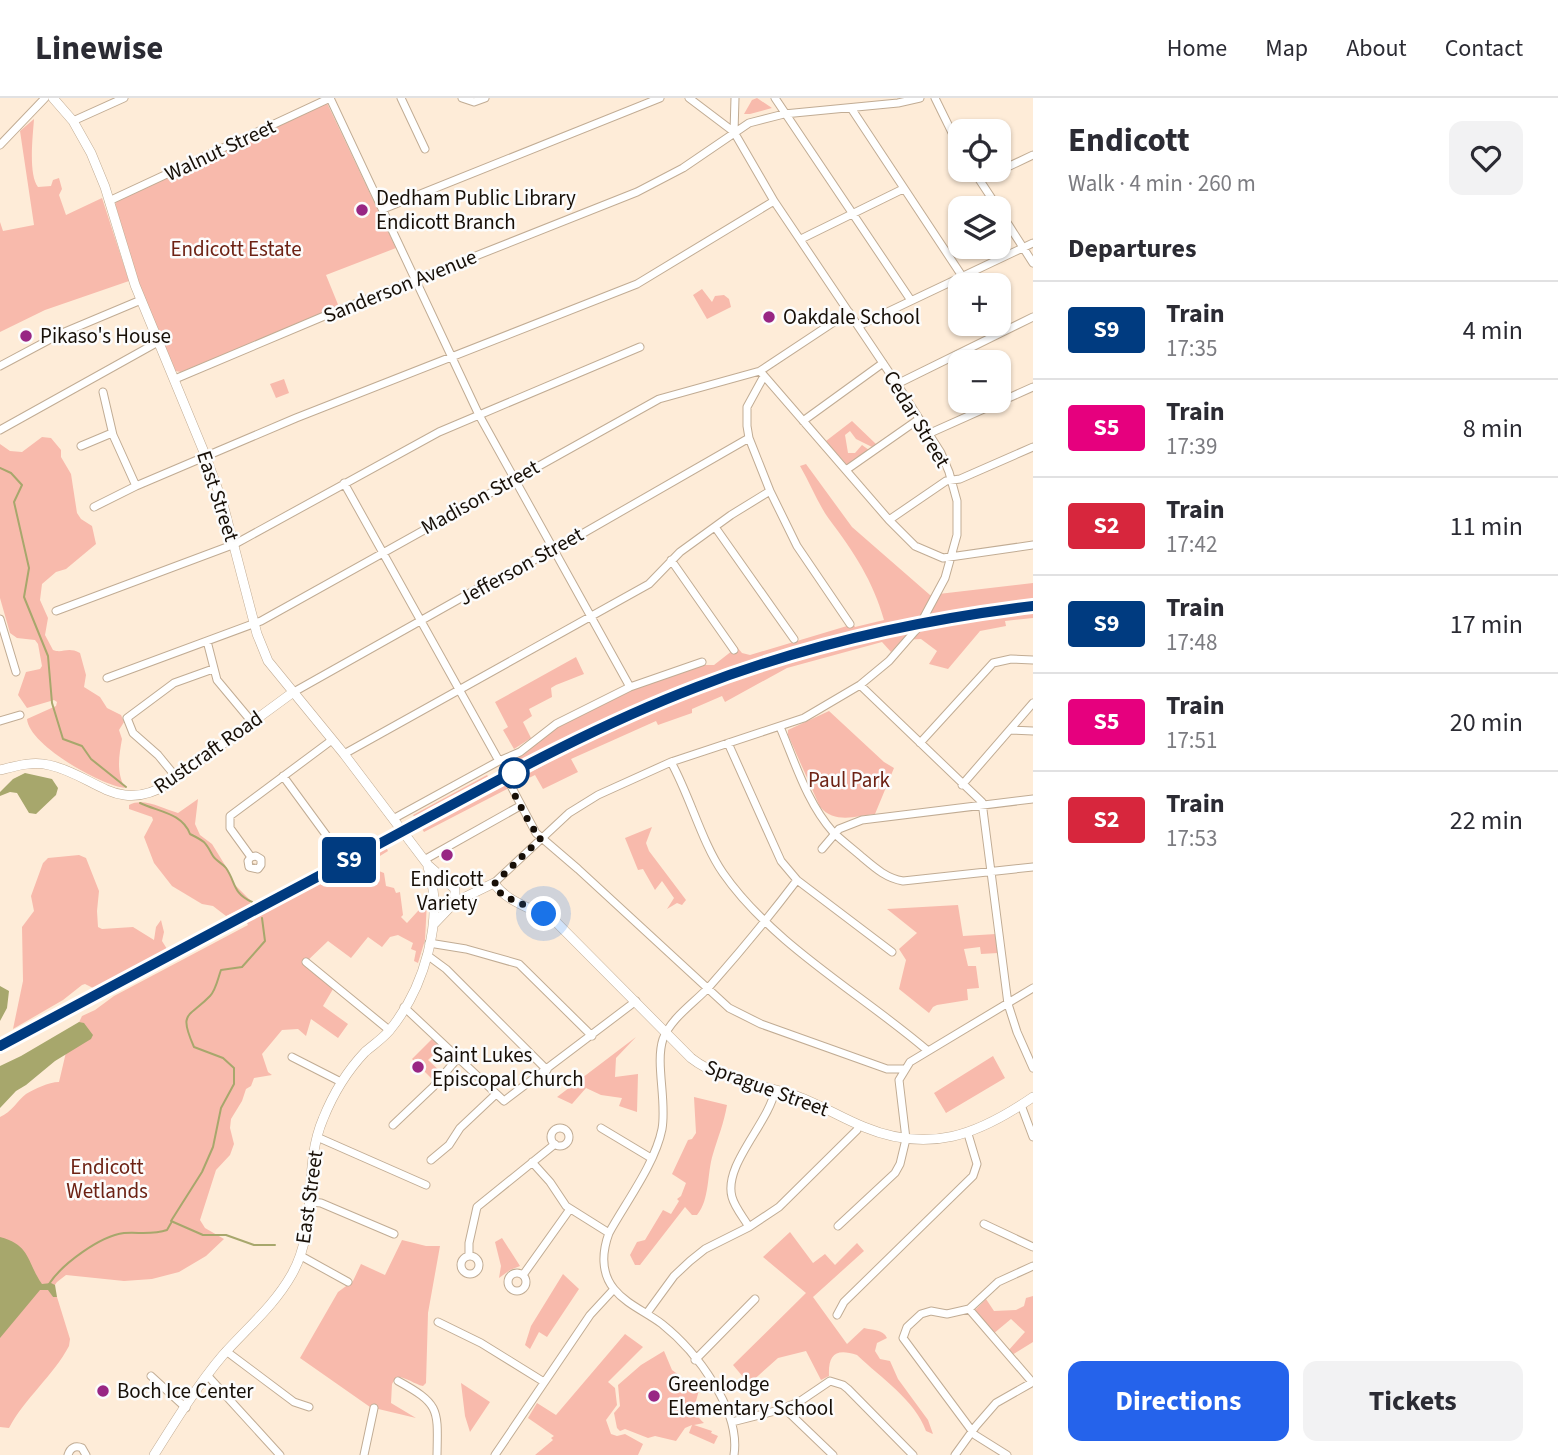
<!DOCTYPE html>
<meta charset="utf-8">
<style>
body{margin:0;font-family:"Source Sans 3",sans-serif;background:#f2f2f3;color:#2b2b33;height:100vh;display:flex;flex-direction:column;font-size:26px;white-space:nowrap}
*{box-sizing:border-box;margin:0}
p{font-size:23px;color:#7c7c81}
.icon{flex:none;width:38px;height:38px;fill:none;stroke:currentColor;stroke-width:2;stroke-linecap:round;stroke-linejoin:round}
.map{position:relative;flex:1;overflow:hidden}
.drawer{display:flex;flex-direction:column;background:#fff;width:525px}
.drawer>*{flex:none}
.badge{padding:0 14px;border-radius:5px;font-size:24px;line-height:46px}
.fabs{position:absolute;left:948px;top:21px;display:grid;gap:14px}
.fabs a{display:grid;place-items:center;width:63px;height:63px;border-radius:14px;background:#fff;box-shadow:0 2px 5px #0004;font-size:35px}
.you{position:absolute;width:35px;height:35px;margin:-18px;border:5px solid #fff;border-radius:50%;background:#1a73e8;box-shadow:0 0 0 10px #1a73e833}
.map>.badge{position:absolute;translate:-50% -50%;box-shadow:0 0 0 4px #fff}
h2{padding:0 35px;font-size:26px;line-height:63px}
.round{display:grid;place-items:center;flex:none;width:74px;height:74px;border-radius:14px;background:#f2f2f3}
.headline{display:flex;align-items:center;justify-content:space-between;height:119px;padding:0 35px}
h1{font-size:33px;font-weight:700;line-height:52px}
.cta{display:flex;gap:14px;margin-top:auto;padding:14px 35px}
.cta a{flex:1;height:80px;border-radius:14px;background:#2563eb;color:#fff;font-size:28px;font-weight:700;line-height:80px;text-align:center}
.cta a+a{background:#f2f2f3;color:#2b2b33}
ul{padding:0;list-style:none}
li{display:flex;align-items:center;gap:21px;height:98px;padding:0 35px;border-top:2px solid #e1e1e2}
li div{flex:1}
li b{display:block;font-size:26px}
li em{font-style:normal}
li .badge{min-width:77px;font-weight:700;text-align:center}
header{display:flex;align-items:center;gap:42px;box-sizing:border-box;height:98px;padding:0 35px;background:#fff;border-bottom:2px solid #e1e1e2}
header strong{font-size:33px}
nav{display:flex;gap:38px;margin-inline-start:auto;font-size:24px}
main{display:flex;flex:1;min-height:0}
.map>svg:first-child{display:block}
.green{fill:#f8baac}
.water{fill:#a7a76c}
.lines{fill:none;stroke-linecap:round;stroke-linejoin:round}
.stream{stroke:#a7a76c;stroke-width:2}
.minor-casing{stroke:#c1ac94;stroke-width:9}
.major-casing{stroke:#c1ac94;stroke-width:10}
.minor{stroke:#fff;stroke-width:7}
.major{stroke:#fff;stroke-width:9}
.rail{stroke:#453b31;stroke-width:2}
.minor-bridge-casing{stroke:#c1ac94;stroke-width:9;stroke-linecap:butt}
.minor-bridge{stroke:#fff;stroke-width:7}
.line-casing{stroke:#fff;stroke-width:16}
.line{stroke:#003b80;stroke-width:10}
.walk{stroke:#170f07;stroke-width:7;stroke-dasharray:0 12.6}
.poi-dot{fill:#982684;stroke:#fcfcfc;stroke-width:2.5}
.stop-dot{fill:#fff;stroke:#003b80;stroke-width:3.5}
.labels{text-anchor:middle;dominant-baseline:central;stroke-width:5;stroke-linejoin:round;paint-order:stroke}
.street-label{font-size:21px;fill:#170f07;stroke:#fcfcfc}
.poi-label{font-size:21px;fill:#170f07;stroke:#fcfcfc;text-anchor:start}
.park-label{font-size:21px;fill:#6d2214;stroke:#fcfcfc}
</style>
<header>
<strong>Linewise</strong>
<nav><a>Home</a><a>Map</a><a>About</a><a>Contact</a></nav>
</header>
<main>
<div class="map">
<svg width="1033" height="1357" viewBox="0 0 1033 1357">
<rect width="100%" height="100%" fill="#feecd8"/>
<path class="green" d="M757,0L772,10L750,16H744L752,2Z
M327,5L396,150L326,177L339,209L181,274L175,273L141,192L115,106L118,102Z
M34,21C33,37 28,76 38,89L51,88L53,82L59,80L62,91L59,97L66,117L102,100L129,183L45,212L0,234V124L3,133L34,127L20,33Z
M702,191L712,204L715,198L724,197L729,201L731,209L707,221L693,197Z
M284,281L289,295L276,300L270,286Z
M852,323L876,346L872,349L856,341L850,333L845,337L848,355H855L862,347L869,352L847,367L826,343Z
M42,339L51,340L61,352V359L71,376L77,415L81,421L92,428L96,446L66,471L56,474L42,486L40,502L48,520L45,537L53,552C63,556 67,548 80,555L86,577L84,589L100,599L107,610L121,617L124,624L119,632L122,641C119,658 116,674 125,690C100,687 29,647 27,621L56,608L57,604L54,602L27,610L18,597L26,574L40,571L42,568L38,546L35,542L17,540L10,535L0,500V346L10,353L22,354Z
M806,366L852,429L930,497L1033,485V520L1005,523L1006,528L980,533L948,571L929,566L937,553L921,541L902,542L891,554L882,544L787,570L725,604L722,598L692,611V615L658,627L656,623L571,661L578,674L543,691L535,677L515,687L513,684L564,656V653L686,599L761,572L866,541L863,535L782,556L680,592L510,671L505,662L558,629L630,593L702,567H714L737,549L742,555L750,557L847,528L854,527L855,529L884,522C873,483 854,454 829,421C818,406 810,385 800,368Z
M576,559L584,576L556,587L551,590L552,599L529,611L532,618L523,624L531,640L514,651L503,632L508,629L495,604Z
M829,613L884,664L894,670L875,716C856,718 835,726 820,709L788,637V632Z
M487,677L491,682L486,686L490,694L508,686L509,690L424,734L413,717Z
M198,701L195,726L200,737L212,746L228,772L234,786L250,802V807L226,818L213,808L202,806L172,788L154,765L144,739L153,722L152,719L129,711V707C144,699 163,711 178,715Z
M652,729L646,745L649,753L686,802L682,807L677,805L667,811L674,800L662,783L655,792L643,771L638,772L625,740Z
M386,749L388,753L367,766L371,770L384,775L386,788L394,790L396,795L400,794L403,817L401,819L407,825L427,803L425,842L418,865L414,863L416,853L411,851L413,845L398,837L390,839L382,849L368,839L351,860L328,843L304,866L333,891L323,908L348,926L338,940L311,921L306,938L298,931L282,932L262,956L268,974L272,977L254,980L251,988L246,991L242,1003L231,1021L230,1030L234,1046L230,1057L216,1072L200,1122L205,1130L224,1141L206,1158L179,1174L152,1181L124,1183L66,1177L57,1184L50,1194L53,1199H57L70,1241L69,1248C53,1278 25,1300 9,1330L0,1329V1019C12,1014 17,1003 26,996C35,991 48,984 59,984L67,950L82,918L95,912L114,898L248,827L246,823Z
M79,757L86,760L99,793L97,813L98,829L102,831L133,829L154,842L156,829L161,822L164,834L162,843L167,851L109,882L97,892L85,886L82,887L63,902L13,931L23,883L22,829L34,813L31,798L43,765L48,760Z
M958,807L963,838L996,836L998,855L981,856L980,849L964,851L968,868H976L979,890L967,891L968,902L937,907L933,909L929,915L899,891L906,862L899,851L917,835L887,811Z
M636,939L616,960L615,979L638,976L637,1014L619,1008L622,1000L601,997L586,990L572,1006L557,999Z
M432,941L441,949L428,962L441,974L433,982L412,961Z
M993,958L1005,980L946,1015L934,995Z
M694,999L727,1007C724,1025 718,1039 713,1056C707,1074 710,1102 697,1117H692L685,1109L640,1167H635L630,1157L637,1144L645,1142L663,1112L671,1116L679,1103L677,1101L681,1098L686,1085L672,1076L688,1042L692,1041L696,1035Z
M790,1134L813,1165L825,1156L835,1167L857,1145L864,1153L813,1199L847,1246L864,1230C872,1232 883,1231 887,1240L877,1245L875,1253L880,1261L890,1263L898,1281L928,1322L933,1336L926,1333C915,1302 881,1280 857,1257C836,1250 828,1256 829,1278L821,1282L806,1253L778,1260L749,1286L733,1267L806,1195L763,1159Z
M502,1140L520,1168L510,1172L499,1180L501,1168L495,1144Z
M402,1142L426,1148H440L428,1215L426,1285L423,1288C414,1286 405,1278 396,1279L392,1286L391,1305L416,1320L370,1309L300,1260L338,1194L353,1183L361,1166L385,1177Z
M563,1176L579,1191L547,1239L539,1234L530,1251L525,1247L531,1228Z
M1033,1198V1244L1012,1257L1008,1253L1025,1234L1011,1221L993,1236L974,1213L986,1201L994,1213L1016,1212L1024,1208L1026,1200Z
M625,1236L643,1249L608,1284L615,1290L617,1307L606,1322L611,1336L617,1338L625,1336L643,1346L638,1357H535L553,1342L551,1340L554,1338L528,1320L537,1305L556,1317Z
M664,1253L672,1272L699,1292C695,1309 690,1312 704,1325L694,1327L712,1333L711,1335L718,1338L714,1346L689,1335L692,1327L685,1330L676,1343L655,1338L648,1340L625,1331L620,1333L617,1330L614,1315L620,1308L618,1287L641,1267Z
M461,1285L490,1304L470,1334L465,1318Z"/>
<path class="water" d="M25,675L52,681L58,690L56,697L36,716L29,715L17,695L10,694L0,698V694L13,681Z
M0,888L9,893L7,910L0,923Z
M79,924L84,925L93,937L91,941L55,963L26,987L16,993L0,1010V968L21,958Z
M0,1139C31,1147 27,1165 42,1186L51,1185L55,1187L57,1199H53L48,1192H40L0,1240Z"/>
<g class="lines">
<path class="stream" d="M0,370L11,375L22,387L14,404L29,470L24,499L48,558L52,605L63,641L82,648L91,661L126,689
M140,705C159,714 182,715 190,736C206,744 205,744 213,758C216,763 222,765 226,770C236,784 232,795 252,804
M262,820L265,843L242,869L221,872C218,880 216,892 210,898C189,920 178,913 194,949L223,960L234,970V986L221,1010L213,1049L202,1074L171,1123L203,1137H226L254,1147H275
M49,1186C62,1166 100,1138 124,1135C139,1134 153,1137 167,1132L171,1125"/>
<defs>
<path id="minor" d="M330,0L479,317L630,589
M401,0L425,51
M462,0L474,4L485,0
M689,0L734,34L774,103L897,286L941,355L949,374L957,403V437L945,480L923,521
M775,0L910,201
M935,0L961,53
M851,10L962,178
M73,23L124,0
M734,34L735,0
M0,47L45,0
M973,72L998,110
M980,82L1033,57
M109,103L330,0
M383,111L660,0
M999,112L1033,165
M801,141L903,91
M858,228L1033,145
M0,268L60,236L141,202
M760,273L889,422L915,448L943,460L1033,447
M764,278L747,309V328L749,340L770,393L797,448L850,526
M175,281L322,219L637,94L683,70L749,25L784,16L898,5L920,0
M897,286L1033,219
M103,294L113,337L136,388
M803,323L883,265
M0,332L158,244
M928,336L1033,289
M81,348L112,335
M846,372L919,321
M344,385L499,663
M94,409L136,388L296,320L637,186L774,103
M889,422L946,383L960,381L1033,349
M715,429L794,541
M671,462L734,552
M56,513L235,446L439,334L640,249
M0,521L16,574
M207,543L217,582L252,624
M107,580L261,523L659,301L760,273L849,214
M860,587L982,704L1008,906L1017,934L1033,970
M292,595L477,491L554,452L749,340
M0,623L20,617
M780,629C795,664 807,705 833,734C842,743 853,751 862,759C875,770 886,780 903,783L1033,769
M1010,632L1033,633
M728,645L781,763L797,782L892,854
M920,645L993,565L1011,561L1033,562
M344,656L649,486L680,454L731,417L770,393
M671,664C690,698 702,745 723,775C772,846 863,897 928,953
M283,678L332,745
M176,679L158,657L133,635L127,620L174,585L213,571
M962,687L1033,605
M511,688L536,735L578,771L729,910L761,926L887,971H903
M393,721L499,663L520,654L556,626L630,589L702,564
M822,751L839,731L862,722L1033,701
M251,759L256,758L261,761V767L258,771L249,769L248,763L251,759L230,730V718L332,642
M424,762L520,708
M494,785L569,715L598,697L671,664L804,620L860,587L889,563L916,532
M429,845L466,851L519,866L592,938
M427,857L446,871L547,972
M306,864L389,932
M404,909L504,1003L636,903
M292,959L341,984
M1021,1007L1033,1039
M393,1027L433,989L457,961
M601,1030L651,1060
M551 1039a9 9 0 1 1 18 0a9 9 0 1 1-18 0Z
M317,1039L426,1087
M431,1062L449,1047L460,1030L495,997
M532,1064L550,1084L566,1108L609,1135
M311,1104L321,1105L394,1136
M984,1126L1033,1149
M838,1128L895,1075L900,1066L906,1041L899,982L910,964L1033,890
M749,1129C744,1120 735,1110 732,1099C723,1067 769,1025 775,992
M301,1158L348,1184
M469,1158V1145L477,1109L555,1046
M461 1167a9 9 0 1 1 18 0a9 9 0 1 1-18 0Z
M508 1184a9 9 0 1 1 18 0a9 9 0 1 1-18 0Z
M523,1177L570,1111
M969,1211L1032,1284
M647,1215L674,1178L690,1163L705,1151L749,1129L779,1109L857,1032L859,1027
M837,1217L844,1204L973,1078L977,1066L968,1036
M438,1224L481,1245L544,1284
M226,1253L294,1304L309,1309
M695,1262L755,1201
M207,1277L280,1357
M151,1278L186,1310
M398,1283C440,1306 438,1311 437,1357
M784,1310L833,1357
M732,1324L779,1312L799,1304L830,1283L843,1287L848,1291L913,1357
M68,1357C70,1350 75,1347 82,1350L86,1357
M364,1357L374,1310
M495,1357L590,1217L614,1191
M734,1357C741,1312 696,1253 662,1226C646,1214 626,1206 614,1191C601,1175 602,1154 609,1135C626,1104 655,1066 662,1031C667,1003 655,965 663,941C671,920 694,905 709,889C740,854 769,819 797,782
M955,1357L976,1328L996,1305L1033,1284
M1007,1357L975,1337L903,1240L907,1229L921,1216L931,1213L947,1216L969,1211L998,1184L1033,1168"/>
<path id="major" d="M53,0L73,23L91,55L105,89L135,187L206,359L223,406L257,536L268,563L344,656L428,767L455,791V804L433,827
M0,672C16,668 32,663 49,667C95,677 117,717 168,686L292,595
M455,804L494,785C508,806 537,811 557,825L691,960C719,982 757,986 791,996C816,1004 839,1019 864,1029C929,1056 978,1037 1033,999
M154,1357C174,1325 199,1285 223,1257C247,1230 274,1208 292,1176C319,1128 302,1070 323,1021C333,996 346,974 365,954C373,947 382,941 389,933C424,891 445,821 428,769"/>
</defs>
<use href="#minor" class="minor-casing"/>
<use href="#major" class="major-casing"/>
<use href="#minor" class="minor"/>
<use href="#major" class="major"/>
<path class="rail" d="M0,951C127,883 254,815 381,748C485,693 587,634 697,592C805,549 918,525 1033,511"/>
<defs>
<path id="minor-bridge" d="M916,532L923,521"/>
</defs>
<use href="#minor-bridge" class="minor-bridge-casing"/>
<use href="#minor-bridge" class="minor-bridge"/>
</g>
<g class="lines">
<defs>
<path id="line" d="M0,948C122,882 244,818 366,753C475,695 582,633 697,589C805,547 918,522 1033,508"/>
</defs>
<use href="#line" class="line-casing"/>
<use href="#line" class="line"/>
<path class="walk" d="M514,675L510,688L531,728L541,740L494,786L502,797L544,816"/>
</g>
<g class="poi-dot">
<circle cx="362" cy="112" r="7"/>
<circle cx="769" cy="219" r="7"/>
<circle cx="26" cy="238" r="7"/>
<circle cx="447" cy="757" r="7"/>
<circle cx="418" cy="969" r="7"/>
<circle cx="103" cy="1293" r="7"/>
<circle cx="654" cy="1298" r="7"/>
</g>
<circle class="stop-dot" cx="514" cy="675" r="14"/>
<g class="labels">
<g class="street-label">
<text transform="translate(220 52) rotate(-25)">Walnut Street</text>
<text transform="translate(400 188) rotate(-22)">Sanderson Avenue</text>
<text transform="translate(917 321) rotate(59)">Cedar Street</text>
<text transform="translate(218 398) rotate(72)">East Street</text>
<text transform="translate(480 399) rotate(-29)">Madison Street</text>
<text transform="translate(521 468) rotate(-29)">Jefferson Street</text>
<text transform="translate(208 654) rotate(-35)">Rustcraft Road</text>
<text transform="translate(767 990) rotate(20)">Sprague Street</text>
<text transform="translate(309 1099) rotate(-82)">East Street</text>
</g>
<g class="poi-label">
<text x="376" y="100">Dedham Public Library<tspan x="376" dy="24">Endicott Branch</tspan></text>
<text x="783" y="219">Oakdale School</text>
<text x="40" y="238">Pikaso's House</text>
<text x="447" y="781" text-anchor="middle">Endicott<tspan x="447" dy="24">Variety</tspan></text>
<text x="432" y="957">Saint Lukes<tspan x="432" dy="24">Episcopal Church</tspan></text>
<text x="668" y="1286">Greenlodge<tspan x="668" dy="24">Elementary School</tspan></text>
<text x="117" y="1293">Boch Ice Center</text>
</g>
<g class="park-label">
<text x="236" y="151">Endicott Estate</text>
<text x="849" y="682">Paul Park</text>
<text x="107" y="1069">Endicott<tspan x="107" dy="24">Wetlands</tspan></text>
</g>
</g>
</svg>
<div class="fabs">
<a><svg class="icon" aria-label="locate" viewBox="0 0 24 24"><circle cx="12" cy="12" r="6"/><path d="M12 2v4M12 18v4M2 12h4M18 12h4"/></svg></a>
<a><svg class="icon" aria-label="layers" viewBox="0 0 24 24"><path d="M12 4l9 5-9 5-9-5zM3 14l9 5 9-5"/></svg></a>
<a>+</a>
<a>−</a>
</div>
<div class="you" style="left:544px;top:816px"></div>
<b class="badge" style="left:349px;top:762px;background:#003b80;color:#fff">S9</b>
</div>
<section class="drawer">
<div class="headline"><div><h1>Endicott</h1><p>Walk · 4 min · 260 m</p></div><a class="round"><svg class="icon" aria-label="heart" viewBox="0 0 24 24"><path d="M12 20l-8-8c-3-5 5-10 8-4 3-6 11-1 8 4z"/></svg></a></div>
<h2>Departures</h2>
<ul>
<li><span class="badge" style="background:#003b80;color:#fff">S9</span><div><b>Train</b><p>17:35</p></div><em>4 min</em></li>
<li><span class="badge" style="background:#e6007e;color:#fff">S5</span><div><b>Train</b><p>17:39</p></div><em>8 min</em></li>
<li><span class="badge" style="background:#d7263d;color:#fff">S2</span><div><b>Train</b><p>17:42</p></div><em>11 min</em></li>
<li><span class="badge" style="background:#003b80;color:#fff">S9</span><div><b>Train</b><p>17:48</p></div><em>17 min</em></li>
<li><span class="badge" style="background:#e6007e;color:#fff">S5</span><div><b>Train</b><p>17:51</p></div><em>20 min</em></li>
<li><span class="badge" style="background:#d7263d;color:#fff">S2</span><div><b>Train</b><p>17:53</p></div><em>22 min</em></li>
</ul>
<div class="cta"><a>Directions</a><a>Tickets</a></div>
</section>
</main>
